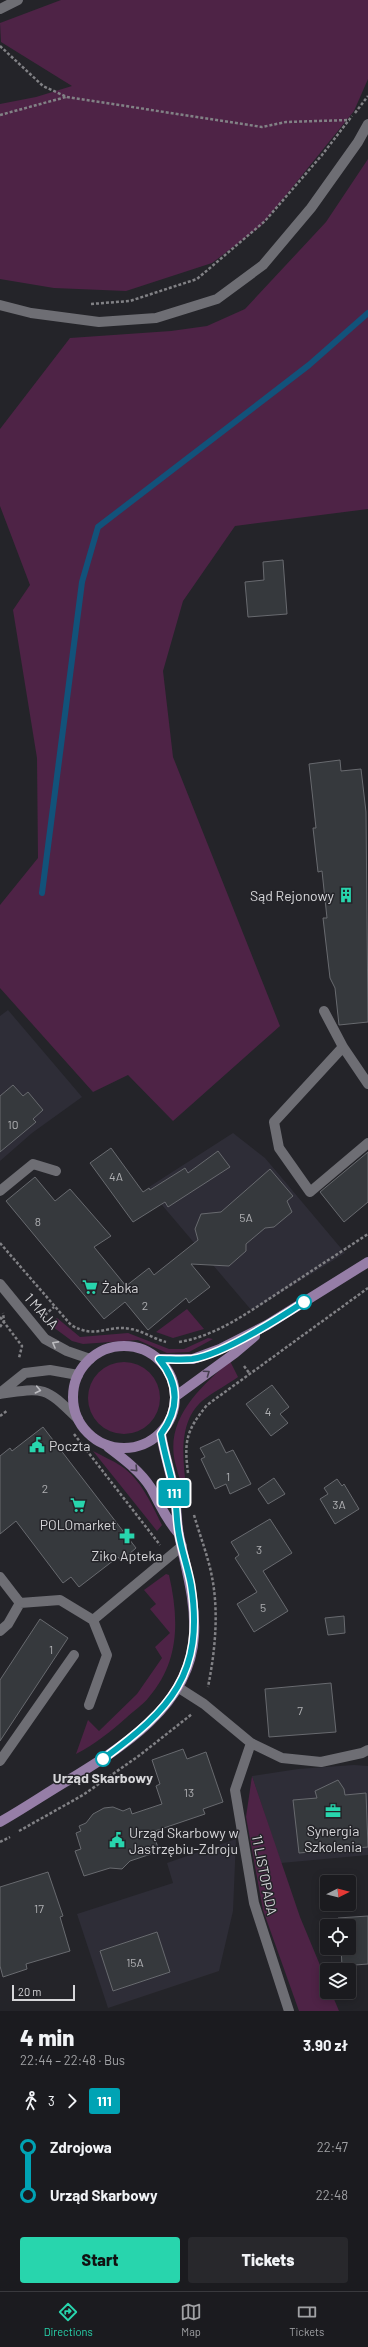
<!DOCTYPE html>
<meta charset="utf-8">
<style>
body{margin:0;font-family:Barlow,sans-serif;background:#28282c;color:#f1f3f6;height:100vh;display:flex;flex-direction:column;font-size:15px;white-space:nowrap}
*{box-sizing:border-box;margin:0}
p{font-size:13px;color:#a0a1a4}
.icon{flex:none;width:22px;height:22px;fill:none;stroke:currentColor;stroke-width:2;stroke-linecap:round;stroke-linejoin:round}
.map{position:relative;height:2011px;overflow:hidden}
.sheet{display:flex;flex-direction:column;background:#1b1b1f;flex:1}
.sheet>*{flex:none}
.badge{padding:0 8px;border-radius:3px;font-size:14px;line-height:26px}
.needle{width:26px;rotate:84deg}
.tools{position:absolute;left:320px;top:1875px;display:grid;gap:8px}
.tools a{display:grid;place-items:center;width:36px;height:36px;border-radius:4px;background:#1b1b1f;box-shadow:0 2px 10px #0003,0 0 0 1px #39393d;font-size:20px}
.scale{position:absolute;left:12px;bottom:10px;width:63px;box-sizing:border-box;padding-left:4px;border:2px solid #d6d6d9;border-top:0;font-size:11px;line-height:14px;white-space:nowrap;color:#d6d6d9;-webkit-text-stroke:3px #242429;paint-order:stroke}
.map>.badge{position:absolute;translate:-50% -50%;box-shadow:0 0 0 2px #fff}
.legs{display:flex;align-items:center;gap:6px;height:44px;padding:0 20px;font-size:13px}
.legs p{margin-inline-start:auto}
.headline{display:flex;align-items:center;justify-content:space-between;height:68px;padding:0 20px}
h1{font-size:22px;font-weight:800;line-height:30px}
.primary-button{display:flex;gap:8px;margin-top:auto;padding:8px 20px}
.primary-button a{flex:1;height:46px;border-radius:4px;background:#28d5ad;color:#111;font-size:16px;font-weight:800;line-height:46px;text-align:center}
.primary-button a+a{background:#28282c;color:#f1f3f6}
ul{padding:0 20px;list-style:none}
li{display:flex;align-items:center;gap:14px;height:48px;font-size:15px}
li i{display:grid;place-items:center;width:6px;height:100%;margin:0 5px;background:currentColor}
li i::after{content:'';width:10px;height:10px;margin:-5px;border:3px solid;border-radius:50%;background:#1b1b1f}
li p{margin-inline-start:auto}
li:first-child i{background:linear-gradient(#0000 50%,currentColor 0)}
li:last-child i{background:linear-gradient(currentColor 50%,#0000 0)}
.tab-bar{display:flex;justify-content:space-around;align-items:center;height:56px;border-top:1px solid #39393d;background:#1b1b1f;font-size:11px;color:#a0a1a4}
.tab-bar a{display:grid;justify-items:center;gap:2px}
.tab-bar .on{color:#28d5ad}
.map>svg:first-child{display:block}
.built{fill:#2e2d37}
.green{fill:#4e2346}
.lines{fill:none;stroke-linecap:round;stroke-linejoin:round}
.stream{stroke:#12527a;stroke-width:6}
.building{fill:#36393d;stroke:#686a6f}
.path{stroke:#818185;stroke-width:2.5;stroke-dasharray:3 2;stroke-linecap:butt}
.minor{stroke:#6e6e74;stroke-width:10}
.major{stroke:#967ea7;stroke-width:10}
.oneway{stroke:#bcbcc0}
.oneway2{stroke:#463f4f}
.line-1-casing{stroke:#fff;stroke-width:9}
.line-1{stroke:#00a3b4;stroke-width:6}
.stop-1-dot{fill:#fff;stroke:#00a3b4;stroke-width:2}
.labels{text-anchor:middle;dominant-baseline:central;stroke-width:3;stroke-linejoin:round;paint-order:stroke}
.number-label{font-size:12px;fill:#aeafb2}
.poi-label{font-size:14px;fill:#d6d6d9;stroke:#242429;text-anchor:start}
.street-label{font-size:14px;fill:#d6d6d9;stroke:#242429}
.stop-label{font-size:14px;font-weight:bold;fill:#d6d6d9;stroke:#242429}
</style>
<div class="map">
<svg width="368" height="2011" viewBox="0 0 368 2011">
<rect width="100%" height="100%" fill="#242429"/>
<path class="built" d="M8,1010L82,1097L32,1133L0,1161V1016Z
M233,1133L265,1158L345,1253L252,1311L162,1205L149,1187Z
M354,1765L368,1766V1855L281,1863L252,1776L298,1769Z
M236,1839L233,1911L219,1971L108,2008L77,1914L173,1883L167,1863Z"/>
<path class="green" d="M61,0H368V79L354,111L261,226L212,263L126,291L54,288L0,279V104L36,97L72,86L1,42L0,23Z
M368,159V509L235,526L183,601L163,671L173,757L280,1026L173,1121L128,1075L93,1092L0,988V905L38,858L37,758L13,610L30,585L0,506V429L70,338L171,331L207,326L245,309L326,222Z
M187,1309L204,1329L173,1338L156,1332Z
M57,1318L80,1337L128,1333L169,1349H184L208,1338L213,1339L189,1352L167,1353L138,1340L83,1344L72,1341L49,1324Z
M230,1361L238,1377C227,1385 213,1392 202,1401C174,1426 185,1471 188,1504C184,1490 178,1476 175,1462C165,1418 201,1387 230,1361Z
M88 1398a36 36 0 1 1 72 0a36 36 0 1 1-72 0Z
M93,1451C102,1456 112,1460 121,1466C141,1479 152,1505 162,1525L157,1531Z
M166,1574L169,1575C179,1619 180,1661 149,1697C143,1705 133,1711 126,1718C110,1732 95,1744 76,1754L88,1720L99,1731L137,1694L162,1658L155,1647L170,1633L150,1609L156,1604L144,1590Z
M252,1776L300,1917L327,1982V1992H331L339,2011H299L263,1910L246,1817Z"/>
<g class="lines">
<path class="stream" d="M42,893L82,582L98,527L309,365L368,313"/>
</g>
<path class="building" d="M283,560L287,614L248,617L245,582L264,580L263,562Z
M340,760L341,771L361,769L366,812L368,1022L339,1025L335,988L330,978L323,918H327L322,871L318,872L313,828H316L309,764Z
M13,1085L23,1096L28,1092L43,1110L33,1119L36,1122L0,1152V1096Z
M111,1148L143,1192L149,1188L150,1190L185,1168L188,1173L218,1151L230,1167L168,1207L165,1202L133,1222L90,1163Z
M368,1152V1202L344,1222L320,1192Z
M270,1169L293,1196L287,1201L292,1212L274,1227L265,1228L246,1244V1251L229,1266L191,1264L210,1287L189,1303L186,1298L148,1330L125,1302L104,1319L6,1201L35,1177L55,1201L70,1189L111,1236L94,1247L126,1286L149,1268L154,1275L198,1240L195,1229L201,1214L221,1212Z
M272,1385L289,1407L280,1414L288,1423L271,1436L246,1404Z
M43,1427L136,1548L121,1561L118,1557L79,1587L71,1577L63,1583L16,1521L0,1534V1456L10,1448L12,1451Z
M219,1439L226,1453L233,1450L251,1484L230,1494L226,1484L215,1489L201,1459L205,1457L200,1448Z
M274,1478L285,1494L268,1504L258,1489Z
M337,1479L342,1486L344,1484L359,1509L335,1524L320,1499L328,1494L324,1488Z
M270,1519L292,1553L263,1571L288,1611L254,1632L237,1604L257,1592L235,1558L239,1555L231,1542Z
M344,1616L345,1633L328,1635L325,1618Z
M40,1619L68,1638L0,1741V1680Z
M331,1683L336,1732L269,1737L265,1689Z
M183,1749L187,1759L206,1752L223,1802L203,1809L205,1814L152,1832L158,1847L149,1850L151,1854L130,1861L122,1869L110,1868L84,1876L75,1851L81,1849L76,1833L81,1831L79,1826L86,1823L93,1814L104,1808L113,1807L123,1811L130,1808L132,1814L162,1804L156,1786L160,1784L152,1760Z
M338,1780L344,1789L345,1795L366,1793L368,1847L299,1853L293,1800L317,1798L315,1791Z
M48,1872L63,1916L60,1917L70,1951L26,1964L27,1969L3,1977L0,1966V1887Z
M368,1916V1964L342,1966L341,1948H349V1926H339L338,1918Z
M157,1932L170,1972L113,1991L100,1951Z"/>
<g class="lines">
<path class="path" d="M0,46L43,86L67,97L262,127L286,122L350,120
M355,113L368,96
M0,115L66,97
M91,304L130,301L197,279L265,221L322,155L352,116
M0,1243L71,1325C97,1340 106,1324 131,1329C143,1331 154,1339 166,1342
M45,1315L54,1307
M0,1317L22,1346L19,1358
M0,1327L4,1321L3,1313
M179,1342C217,1336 250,1311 281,1291C310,1272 339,1253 368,1234
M244,1366L250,1374
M0,1416L8,1410
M74,1434L160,1545
M188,1473C184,1441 186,1431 207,1405L368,1288
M194,1515C200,1536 208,1556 212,1577C219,1613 215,1652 208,1687
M19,1831L83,1795L140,1755L192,1714
M0,1842L10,1837"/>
<path class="minor" d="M0,9L18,0
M0,305L31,313L99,322L156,318L217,299L263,265L311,208L358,142L368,124
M324,1011L343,1047L368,1084
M343,1047L274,1122L279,1148L310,1192L368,1143
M0,1191L33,1164L56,1171
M0,1284L45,1339L67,1351L90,1359
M0,1393L25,1373L50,1370L78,1375
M0,1394C46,1387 45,1387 78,1419
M0,1577L20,1603L60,1600L93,1620
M0,1631L8,1624L20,1603
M179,1688L204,1704L251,1743L282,1758L321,1762L362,1753L368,1750
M89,1705L107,1655L93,1620L182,1546
M251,1743L235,1790L254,1903L289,2011
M0,1761L74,1655"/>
<path class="major" d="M73 1397a51 51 0 1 1 102 0a51 51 0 1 1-102 0Z
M159,1359H193L220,1349L267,1325L368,1262
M176,1396L235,1353L255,1336
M108,1447C124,1459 140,1471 151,1488C161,1506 165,1518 179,1534
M0,1822C23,1809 45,1794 67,1781C121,1748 190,1706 194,1636C196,1601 186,1569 179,1535C176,1520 177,1505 174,1490C170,1471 164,1452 161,1434"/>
</g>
<defs><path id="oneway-chevron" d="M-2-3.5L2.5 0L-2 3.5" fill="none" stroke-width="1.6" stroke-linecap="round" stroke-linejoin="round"/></defs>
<g class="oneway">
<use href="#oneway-chevron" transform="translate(55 1344) rotate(-151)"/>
<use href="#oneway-chevron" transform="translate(38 1390) rotate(12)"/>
</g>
<g class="oneway2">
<use href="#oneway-chevron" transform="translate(207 1373) rotate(-35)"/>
<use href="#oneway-chevron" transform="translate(135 1469) rotate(46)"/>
</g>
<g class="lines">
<defs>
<path id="line-1" d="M103,1759C170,1710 205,1674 191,1585C188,1568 182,1552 179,1535C176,1520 177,1505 174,1490C170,1471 164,1452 161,1434C180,1408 179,1383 159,1359C170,1359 182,1360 192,1359C222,1355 278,1319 304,1302"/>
</defs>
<use href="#line-1" class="line-1-casing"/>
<use href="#line-1" class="line-1"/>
</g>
<defs>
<symbol id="building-bare" viewBox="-9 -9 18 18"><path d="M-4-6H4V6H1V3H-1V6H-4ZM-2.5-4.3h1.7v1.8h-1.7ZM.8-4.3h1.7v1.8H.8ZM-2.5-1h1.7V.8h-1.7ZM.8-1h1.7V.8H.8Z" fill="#28d5ad" stroke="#242429" stroke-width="2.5" paint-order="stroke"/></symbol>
<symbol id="supermarket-bare" viewBox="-9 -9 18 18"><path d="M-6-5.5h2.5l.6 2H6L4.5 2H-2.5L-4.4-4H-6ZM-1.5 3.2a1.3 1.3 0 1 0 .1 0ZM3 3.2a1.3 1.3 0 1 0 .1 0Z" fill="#28d5ad" stroke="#242429" stroke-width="2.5" paint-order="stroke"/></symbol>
<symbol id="civic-bare" viewBox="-9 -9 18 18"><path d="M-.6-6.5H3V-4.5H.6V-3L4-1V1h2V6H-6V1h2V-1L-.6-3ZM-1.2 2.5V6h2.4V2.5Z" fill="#28d5ad" stroke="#242429" stroke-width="2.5" paint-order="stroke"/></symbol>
<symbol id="pharmacy-bare" viewBox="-9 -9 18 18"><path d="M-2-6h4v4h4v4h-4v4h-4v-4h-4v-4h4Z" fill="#28d5ad" stroke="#242429" stroke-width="2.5" paint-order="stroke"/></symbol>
<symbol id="office-bare" viewBox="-9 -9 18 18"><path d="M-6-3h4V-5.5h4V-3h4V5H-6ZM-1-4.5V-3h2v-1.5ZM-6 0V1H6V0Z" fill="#28d5ad" stroke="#242429" stroke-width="2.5" paint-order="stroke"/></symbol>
</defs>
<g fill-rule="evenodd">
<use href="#building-bare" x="335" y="884" width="22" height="22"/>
<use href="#supermarket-bare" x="79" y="1276" width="22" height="22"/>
<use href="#civic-bare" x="26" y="1434" width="22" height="22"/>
<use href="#supermarket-bare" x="67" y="1494" width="22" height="22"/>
<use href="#pharmacy-bare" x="116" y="1525" width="22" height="22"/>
<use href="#office-bare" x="322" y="1800" width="22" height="22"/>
<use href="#civic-bare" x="106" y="1829" width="22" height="22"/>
</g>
<g class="stop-1-dot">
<circle cx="304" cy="1302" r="7"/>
<circle cx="103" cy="1759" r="7"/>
</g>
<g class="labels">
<g class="number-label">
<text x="13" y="1124">10</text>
<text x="116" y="1176">4A</text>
<text x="246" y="1217">5A</text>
<text x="38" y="1221">8</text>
<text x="145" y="1305">2</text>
<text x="268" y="1411">4</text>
<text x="228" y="1476">1</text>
<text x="45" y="1488">2</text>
<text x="339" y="1504">3A</text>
<text x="259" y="1549">3</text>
<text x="263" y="1607">5</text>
<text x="51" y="1649">1</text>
<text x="300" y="1710">7</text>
<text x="189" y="1792">13</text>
<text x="39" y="1908">17</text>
<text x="135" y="1962">15A</text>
</g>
<g class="poi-label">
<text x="334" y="895" text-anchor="end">Sąd Rejonowy</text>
<text x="102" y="1287">Żabka</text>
<text x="49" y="1445">Poczta</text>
<text x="78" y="1524" text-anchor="middle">POLOmarket</text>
<text x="127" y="1555" text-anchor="middle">Ziko Apteka</text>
<text x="333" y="1830" text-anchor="middle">Synergia<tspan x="333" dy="16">Szkolenia</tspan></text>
<text x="129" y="1832">Urząd Skarbowy w<tspan x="129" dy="16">Jastrzębiu-Zdroju</tspan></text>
</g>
<g class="street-label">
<text transform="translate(42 1311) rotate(48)">1 MAJA</text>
<text transform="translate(265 1875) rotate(79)">11 LISTOPADA</text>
</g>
<g class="stop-label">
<text x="103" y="1777">Urząd Skarbowy</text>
</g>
</g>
</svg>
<div class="tools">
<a><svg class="needle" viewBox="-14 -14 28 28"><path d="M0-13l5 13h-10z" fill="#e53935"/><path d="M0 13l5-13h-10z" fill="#a0a1a4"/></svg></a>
<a><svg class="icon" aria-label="locate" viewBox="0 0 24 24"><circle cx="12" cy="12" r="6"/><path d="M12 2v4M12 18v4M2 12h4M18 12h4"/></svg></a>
<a><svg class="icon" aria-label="layers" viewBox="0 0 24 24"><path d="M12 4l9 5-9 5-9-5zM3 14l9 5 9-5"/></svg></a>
</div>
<div class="scale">20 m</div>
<b class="badge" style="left:174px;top:1493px;background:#00a3b4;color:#fff">111</b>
</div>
<section class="sheet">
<div class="headline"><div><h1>4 min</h1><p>22:44 – 22:48 · Bus</p></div><b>3.90 zł</b></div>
<div class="legs"><svg class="icon" aria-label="walk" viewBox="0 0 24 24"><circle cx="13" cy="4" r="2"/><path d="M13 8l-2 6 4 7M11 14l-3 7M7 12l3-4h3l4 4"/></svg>3<svg class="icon" aria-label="forward" viewBox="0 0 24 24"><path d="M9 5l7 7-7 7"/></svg><b class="badge" style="background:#00a3b4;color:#fff">111</b></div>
<ul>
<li><i style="color:#00a3b4"></i><b>Zdrojowa</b><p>22:47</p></li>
<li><i style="color:#00a3b4"></i><b>Urząd Skarbowy</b><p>22:48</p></li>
</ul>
<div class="primary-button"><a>Start</a><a>Tickets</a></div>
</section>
<nav class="tab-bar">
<a class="on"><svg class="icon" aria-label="directions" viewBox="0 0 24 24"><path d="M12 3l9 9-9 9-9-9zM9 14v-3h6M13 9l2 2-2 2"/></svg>Directions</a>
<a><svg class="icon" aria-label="map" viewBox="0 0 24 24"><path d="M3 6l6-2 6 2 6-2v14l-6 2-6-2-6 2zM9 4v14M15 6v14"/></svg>Map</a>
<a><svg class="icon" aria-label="tickets" viewBox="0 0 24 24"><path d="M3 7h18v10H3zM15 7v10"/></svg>Tickets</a>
</nav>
